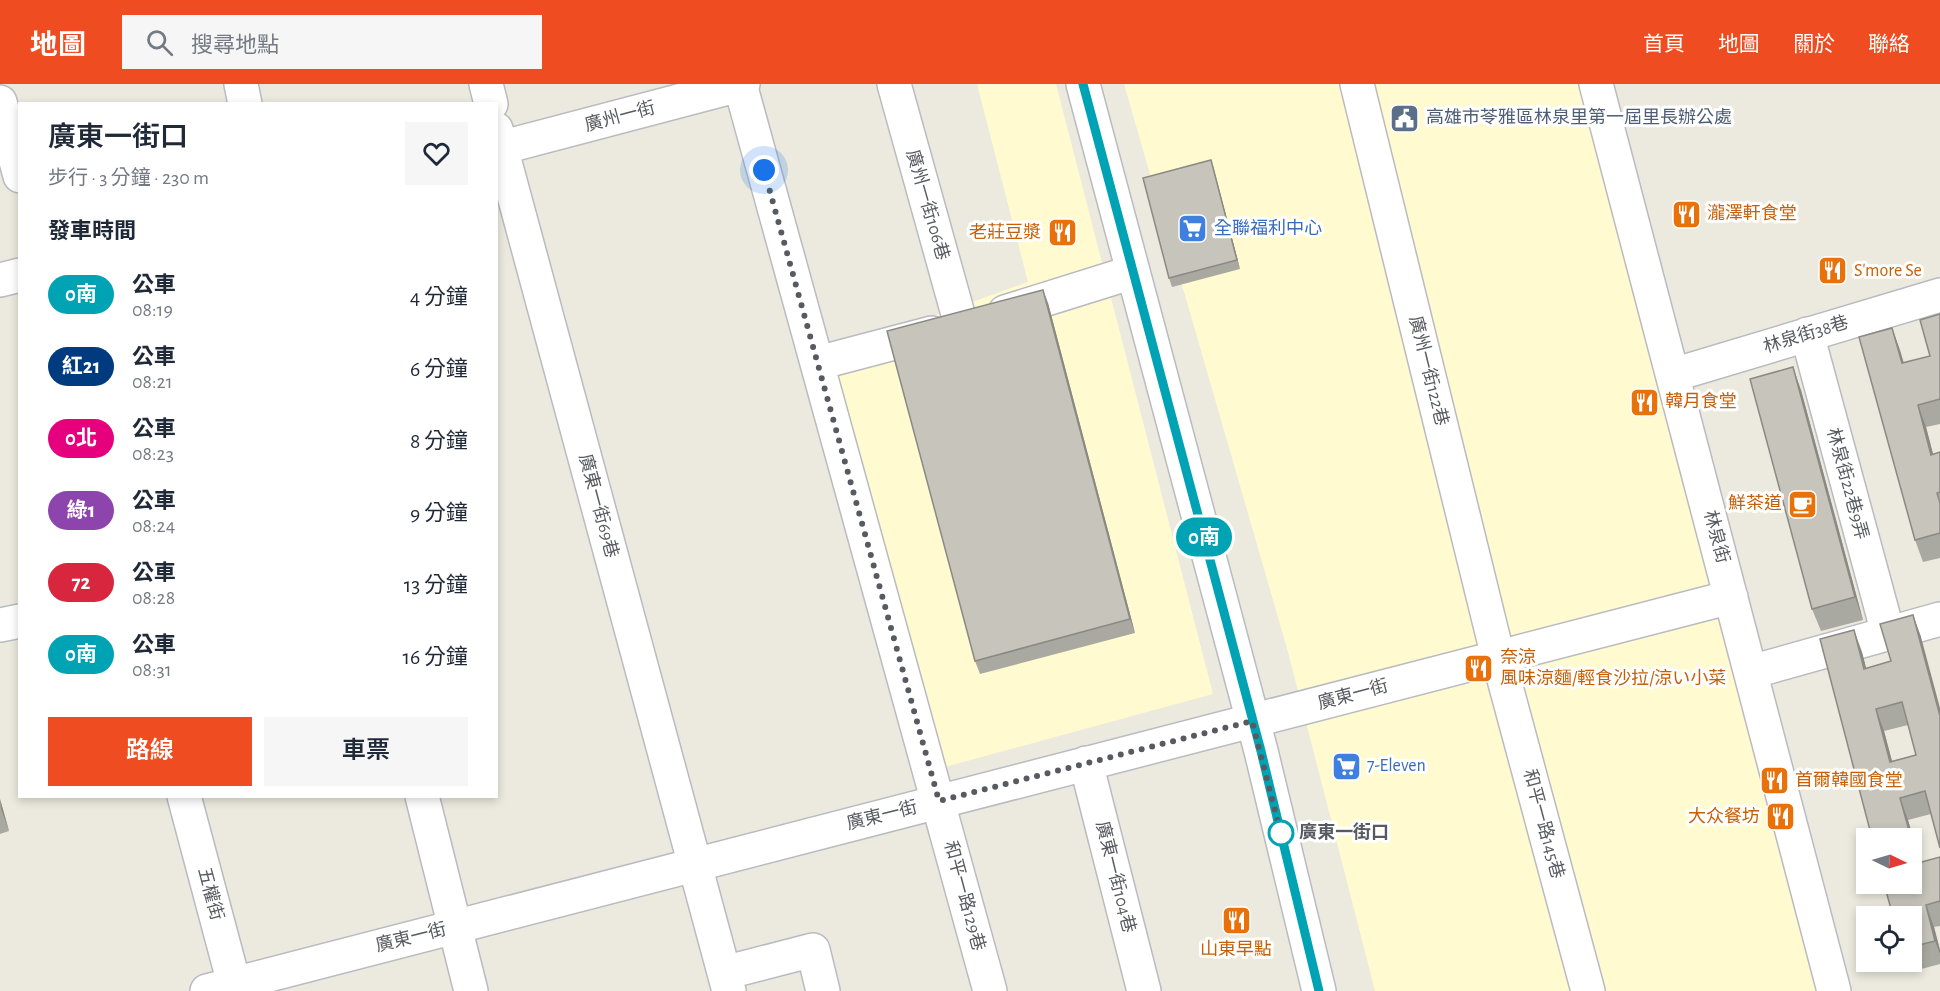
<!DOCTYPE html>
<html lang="zh-TW">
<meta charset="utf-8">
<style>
body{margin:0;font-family:"Alegreya Sans","Noto Sans TC","Noto Sans JP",sans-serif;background:#f6f6f7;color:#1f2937;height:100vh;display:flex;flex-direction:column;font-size:22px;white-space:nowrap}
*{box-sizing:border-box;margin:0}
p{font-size:20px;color:#747a83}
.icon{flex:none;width:33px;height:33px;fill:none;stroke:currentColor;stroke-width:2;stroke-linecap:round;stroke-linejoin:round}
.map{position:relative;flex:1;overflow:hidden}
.details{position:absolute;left:18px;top:18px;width:480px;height:696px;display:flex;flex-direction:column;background:#fff;border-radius:0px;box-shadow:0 3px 9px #0003}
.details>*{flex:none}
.badge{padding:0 12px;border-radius:20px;font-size:21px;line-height:39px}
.needle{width:39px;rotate:95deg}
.controls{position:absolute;left:1856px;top:744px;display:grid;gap:12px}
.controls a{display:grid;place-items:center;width:66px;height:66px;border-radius:0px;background:#fff;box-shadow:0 3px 9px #0003;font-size:30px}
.you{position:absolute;width:30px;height:30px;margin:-15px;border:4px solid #fff;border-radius:50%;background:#1a73e8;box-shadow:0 0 0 9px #1a73e833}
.map>.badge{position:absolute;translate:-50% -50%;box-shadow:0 0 0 3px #fff}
h2{padding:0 30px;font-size:22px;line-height:54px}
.round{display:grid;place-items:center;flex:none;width:63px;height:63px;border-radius:0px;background:#f6f6f7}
.overview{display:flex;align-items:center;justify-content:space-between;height:102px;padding:0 30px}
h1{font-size:28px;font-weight:600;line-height:45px}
.action{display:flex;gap:12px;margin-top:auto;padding:12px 30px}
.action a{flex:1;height:69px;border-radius:0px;background:#ef4c21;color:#fff;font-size:24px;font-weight:600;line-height:69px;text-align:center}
.action a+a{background:#f6f6f7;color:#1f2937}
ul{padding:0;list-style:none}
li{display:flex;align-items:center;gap:18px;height:72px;padding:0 30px}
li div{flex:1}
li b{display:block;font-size:22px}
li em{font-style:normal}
li .badge{min-width:66px;font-weight:700;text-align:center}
header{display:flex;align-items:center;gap:36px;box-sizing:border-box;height:84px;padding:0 30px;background:#ef4c21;color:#fff}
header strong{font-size:28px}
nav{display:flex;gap:33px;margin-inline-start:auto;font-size:21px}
.search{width:420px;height:54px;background:#f6f6f7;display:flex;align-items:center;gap:15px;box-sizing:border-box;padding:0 21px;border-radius:0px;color:#747a83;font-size:22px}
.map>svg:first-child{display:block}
.commercial{fill:#fffad0}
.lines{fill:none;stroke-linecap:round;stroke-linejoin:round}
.minor-casing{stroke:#b9bbc1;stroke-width:36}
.minor{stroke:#fff;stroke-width:33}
.wall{fill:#aaa9a1;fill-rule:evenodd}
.shaded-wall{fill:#8b8983}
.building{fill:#c6c4bb;stroke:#8b8983;stroke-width:1.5;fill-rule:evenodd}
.line-casing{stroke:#fff;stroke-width:14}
.line{stroke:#00a3b4;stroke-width:9}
.walk{stroke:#575a60;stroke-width:6;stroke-dasharray:0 10.8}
.stop-dot{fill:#fff;stroke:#00a3b4;stroke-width:3}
.labels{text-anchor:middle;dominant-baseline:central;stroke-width:6;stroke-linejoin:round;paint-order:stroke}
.street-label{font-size:18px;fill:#575a60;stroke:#fff}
.service-label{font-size:18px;fill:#4e5e75;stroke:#fff;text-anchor:start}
.food-label{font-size:18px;fill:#c56008;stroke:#fff;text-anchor:start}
.shop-label{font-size:18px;fill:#366cbe;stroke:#fff;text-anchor:start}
.stop-label{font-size:18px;font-weight:bold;fill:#575a60;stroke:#fff;text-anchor:start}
</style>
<header>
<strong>地圖</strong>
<div class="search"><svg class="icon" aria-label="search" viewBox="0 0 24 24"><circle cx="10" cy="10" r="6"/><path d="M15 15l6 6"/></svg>搜尋地點</div>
<nav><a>首頁</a><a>地圖</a><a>關於</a><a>聯絡</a></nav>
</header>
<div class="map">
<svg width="1940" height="907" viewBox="0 0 1940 907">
<rect width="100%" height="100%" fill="#eceade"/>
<path class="commercial" d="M977,0H1056L1213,610L912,692L801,280L1028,198Z
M1124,0H1580L1820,907H1375L1288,568Z"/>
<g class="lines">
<defs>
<path id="minor" d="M241,0L245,20
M486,0L491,20
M740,0L990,907
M894,0L961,241
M1083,0L1261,667L1319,907
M1357,0L1498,573L1588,907
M1596,0L1834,907
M0,18L20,92
M496,45L729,907
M496,65L743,0
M0,196L20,191
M1005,228L1133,188
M1807,250L1888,549
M818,279L932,249
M1673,291L1940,211
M0,541L20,537
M1751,588L1940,535
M1086,679L1144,907
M184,712L236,907
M422,712L471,907
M724,889L813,866L823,907
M207,907L1731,513"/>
</defs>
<use href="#minor" class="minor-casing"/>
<use href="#minor" class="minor"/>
</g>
<path class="wall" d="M1211,76L1214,86L1240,185L1172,203L1169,194Z
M1048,219L1135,549L980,590L975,577Z
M1940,230V340L1926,343L1933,370L1940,368V474L1923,478L1915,456L1892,244L1904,279L1930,272Z
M1801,306L1863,536L1821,547L1812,525Z
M1913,531L1921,553L1931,730L1908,736L1920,778L1940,773V842L1934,843L1940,866V880L1910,888L1906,878H1911V832L1872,754L1862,568L1866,584L1891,577ZM1908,641L1916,671L1892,677L1884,647Z
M0,715L9,747L0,750Z"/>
<path class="shaded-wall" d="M1211,76L1214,86L1240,185L1237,176Z
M1043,206L1048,219L1135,549L1130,535Z
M1892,244L1900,266L1910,302L1902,279Z
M1793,283L1801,306L1863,536L1855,513Z
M1918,321L1926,343L1939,393L1931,371Z
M1913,531L1921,553L1940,624V632Z
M1854,546L1862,568L1872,607L1864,585Z
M1876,625L1884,647L1898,700L1890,678Z
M1900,714L1908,736L1926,801L1918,779Z
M0,715L9,747L1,725Z
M1926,821L1934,843L1940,866V870L1935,857Z"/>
<path class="building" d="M1211,76L1237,176L1169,194L1143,94Z
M1043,206L1130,535L975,577L887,247Z
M1940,230V315L1918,321L1931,371L1940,368V408L1937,409L1940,419V449L1915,456L1859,253L1892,244L1902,279L1930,272L1920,236Z
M1793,283L1855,513L1812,525L1750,295Z
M1913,531L1940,632V764L1925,707L1900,714L1918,779L1940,773V817L1926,821L1935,857L1911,863V832H1893L1884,800H1911V754H1872L1820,555L1854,546L1864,585L1891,577L1880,540ZM1902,618L1916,671L1890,678L1876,625Z"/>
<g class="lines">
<defs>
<path id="line" d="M1083,0L1261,667L1319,907"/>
</defs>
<use href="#line" class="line-casing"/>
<use href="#line" class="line"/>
<path class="walk" d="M764,86L939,717L1252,637L1282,754L1281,749"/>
</g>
<defs>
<symbol id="civic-square" viewBox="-11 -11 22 22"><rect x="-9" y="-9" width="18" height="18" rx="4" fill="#5c6f8a" stroke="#fff"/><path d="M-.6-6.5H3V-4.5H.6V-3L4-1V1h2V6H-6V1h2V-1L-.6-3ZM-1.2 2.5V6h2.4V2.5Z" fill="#fff"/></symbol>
<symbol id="restaurant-square" viewBox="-11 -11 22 22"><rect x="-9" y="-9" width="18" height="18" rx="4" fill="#e8710a" stroke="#fff"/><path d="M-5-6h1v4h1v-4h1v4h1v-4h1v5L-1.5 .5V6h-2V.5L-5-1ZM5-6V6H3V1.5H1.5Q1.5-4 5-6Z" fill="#fff"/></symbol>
<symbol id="supermarket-square" viewBox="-11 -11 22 22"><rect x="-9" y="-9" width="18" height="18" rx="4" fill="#3f7fe0" stroke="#fff"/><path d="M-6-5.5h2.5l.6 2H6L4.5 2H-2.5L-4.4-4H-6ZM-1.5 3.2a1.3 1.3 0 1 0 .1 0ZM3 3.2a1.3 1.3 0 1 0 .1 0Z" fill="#fff"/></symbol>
<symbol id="cafe-square" viewBox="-11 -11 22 22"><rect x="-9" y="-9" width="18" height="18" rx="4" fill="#e8710a" stroke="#fff"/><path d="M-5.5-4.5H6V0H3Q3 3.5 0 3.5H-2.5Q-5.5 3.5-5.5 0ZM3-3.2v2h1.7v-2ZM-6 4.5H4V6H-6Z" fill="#fff"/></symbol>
</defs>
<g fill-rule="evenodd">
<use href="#civic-square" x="1388" y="18" width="33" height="33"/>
<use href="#restaurant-square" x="1670" y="114" width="33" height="33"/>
<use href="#supermarket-square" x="1176" y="128" width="33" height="33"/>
<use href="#restaurant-square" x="1046" y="132" width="33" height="33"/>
<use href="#restaurant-square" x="1816" y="170" width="33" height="33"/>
<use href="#restaurant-square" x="1628" y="302" width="33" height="33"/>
<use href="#cafe-square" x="1786" y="404" width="33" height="33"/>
<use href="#restaurant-square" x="1462" y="568" width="33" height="33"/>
<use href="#supermarket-square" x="1330" y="666" width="33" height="33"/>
<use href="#restaurant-square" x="1758" y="680" width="33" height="33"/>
<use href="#restaurant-square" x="1764" y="716" width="33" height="33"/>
<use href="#restaurant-square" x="1220" y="820" width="33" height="33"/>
</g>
<circle class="stop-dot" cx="1281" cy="749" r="12"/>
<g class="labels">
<g class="street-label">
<text transform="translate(620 33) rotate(-15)">廣州一街</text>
<text transform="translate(927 121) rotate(74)">廣州一街106巷</text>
<text transform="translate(1806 251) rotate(-17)">林泉街38巷</text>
<text transform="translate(1428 287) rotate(76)">廣州一街122巷</text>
<text transform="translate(1847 400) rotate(75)">林泉街22巷9弄</text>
<text transform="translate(598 422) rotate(75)">廣東一街69巷</text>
<text transform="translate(1716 453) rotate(75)">林泉街</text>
<text transform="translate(1353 611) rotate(-15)">廣東一街</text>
<text transform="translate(882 732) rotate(-14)">廣東一街</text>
<text transform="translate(1543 740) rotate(75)">和平一路145巷</text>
<text transform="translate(1115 793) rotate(76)">廣東一街104巷</text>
<text transform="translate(210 810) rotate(75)">五權街</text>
<text transform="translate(964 812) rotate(75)">和平一路129巷</text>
<text transform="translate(411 854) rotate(-14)">廣東一街</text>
</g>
<g class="service-label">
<text x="1426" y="34">高雄市苓雅區林泉里第一屆里長辦公處</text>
</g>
<g class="food-label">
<text x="1707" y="130">瀧澤軒食堂</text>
<text x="1041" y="149" text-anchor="end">老莊豆漿</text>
<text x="1854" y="187">S'more Se</text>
<text x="1665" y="318">韓月食堂</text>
<text x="1782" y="420" text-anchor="end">鮮茶道</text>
<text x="1500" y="574">奈涼<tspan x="1500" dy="21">風味涼麵/輕食沙拉/涼い小菜</tspan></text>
<text x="1795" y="697">首爾韓國食堂</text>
<text x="1760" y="733" text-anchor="end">大众餐坊</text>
<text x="1236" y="866" text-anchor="middle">山東早點</text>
</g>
<g class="shop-label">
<text x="1214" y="145">全聯福利中心</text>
<text x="1367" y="682">7-Eleven</text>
</g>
<g class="stop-label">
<text x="1299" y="749">廣東一街口</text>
</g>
</g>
</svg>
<div class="controls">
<a><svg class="needle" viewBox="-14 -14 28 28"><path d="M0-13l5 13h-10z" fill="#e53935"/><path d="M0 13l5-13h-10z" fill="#747a83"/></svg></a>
<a><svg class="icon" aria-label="locate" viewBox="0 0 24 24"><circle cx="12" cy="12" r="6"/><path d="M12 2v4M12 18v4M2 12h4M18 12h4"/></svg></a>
</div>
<div class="you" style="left:764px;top:86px"></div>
<b class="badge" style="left:1204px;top:453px;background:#00a3b4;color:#fff">0南</b>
<section class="details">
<div class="overview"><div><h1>廣東一街口</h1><p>步行 · 3 分鐘 · 230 m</p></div><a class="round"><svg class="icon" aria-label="heart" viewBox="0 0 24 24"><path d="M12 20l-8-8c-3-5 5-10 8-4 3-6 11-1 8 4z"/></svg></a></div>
<h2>發車時間</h2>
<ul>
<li><span class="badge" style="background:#00a3b4;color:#fff">0南</span><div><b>公車</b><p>08:19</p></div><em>4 分鐘</em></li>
<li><span class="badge" style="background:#003b80;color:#fff">紅21</span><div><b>公車</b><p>08:21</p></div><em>6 分鐘</em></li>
<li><span class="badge" style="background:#e6007e;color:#fff">0北</span><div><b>公車</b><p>08:23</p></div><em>8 分鐘</em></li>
<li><span class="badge" style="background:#8e44ad;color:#fff">綠1</span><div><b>公車</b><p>08:24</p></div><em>9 分鐘</em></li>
<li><span class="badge" style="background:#d7263d;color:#fff">72</span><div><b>公車</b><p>08:28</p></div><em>13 分鐘</em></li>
<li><span class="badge" style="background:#00a3b4;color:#fff">0南</span><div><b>公車</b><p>08:31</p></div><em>16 分鐘</em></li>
</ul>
<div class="action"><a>路線</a><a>車票</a></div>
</section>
</div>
